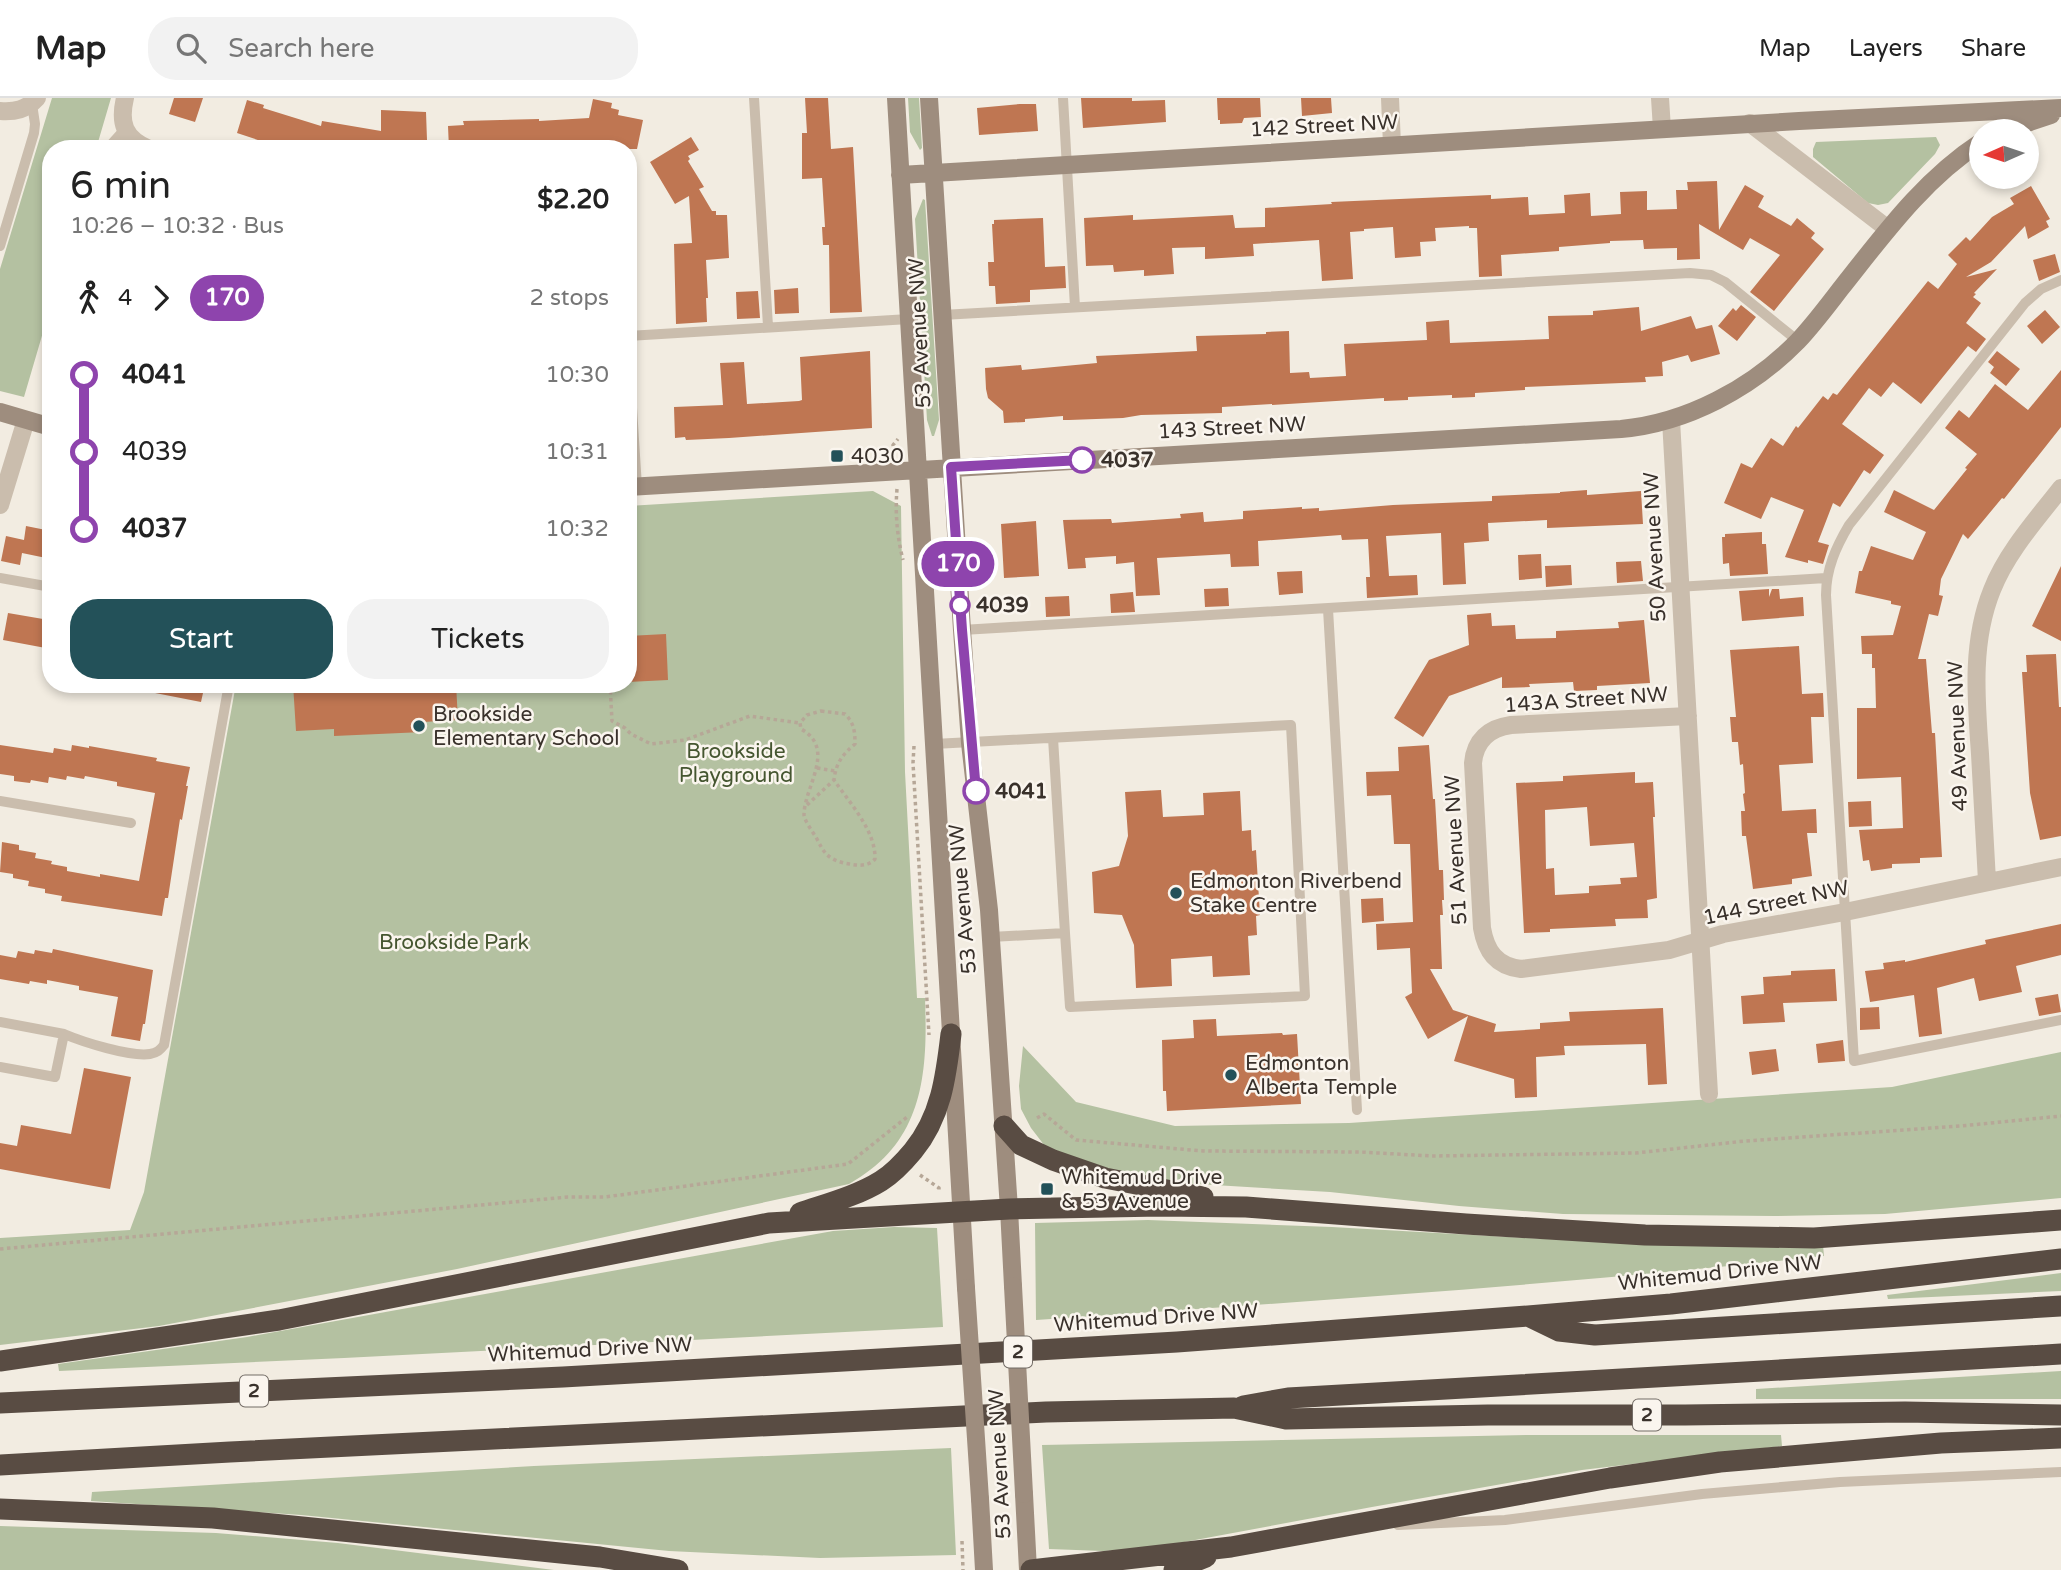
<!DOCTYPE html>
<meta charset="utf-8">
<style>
body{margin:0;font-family:"Varela Round",sans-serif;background:#f2f2f2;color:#222;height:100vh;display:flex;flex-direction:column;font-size:26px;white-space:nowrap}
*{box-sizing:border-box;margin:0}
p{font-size:23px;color:#767676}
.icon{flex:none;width:38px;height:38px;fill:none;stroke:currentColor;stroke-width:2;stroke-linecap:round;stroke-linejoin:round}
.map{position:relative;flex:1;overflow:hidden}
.side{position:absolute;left:42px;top:42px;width:595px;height:553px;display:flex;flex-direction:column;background:#fff;border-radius:28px;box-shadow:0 4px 10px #0003}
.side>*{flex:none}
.badge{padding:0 14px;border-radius:23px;font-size:24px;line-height:46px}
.needle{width:46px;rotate:267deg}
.controls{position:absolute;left:1969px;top:21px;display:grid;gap:14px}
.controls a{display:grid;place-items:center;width:70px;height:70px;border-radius:50%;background:#fff;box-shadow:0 4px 10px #0003;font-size:35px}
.map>.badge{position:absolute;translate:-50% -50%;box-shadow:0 0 0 4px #fff}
.legs{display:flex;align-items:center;gap:10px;height:77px;padding:0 28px;font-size:23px}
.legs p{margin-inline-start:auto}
.overview{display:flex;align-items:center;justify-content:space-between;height:119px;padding:0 28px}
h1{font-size:38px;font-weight:600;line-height:52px}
.primary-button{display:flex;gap:14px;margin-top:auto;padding:14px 28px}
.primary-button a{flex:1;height:80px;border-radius:28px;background:#235159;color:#fff;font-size:28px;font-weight:600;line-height:80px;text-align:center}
.primary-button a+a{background:#f2f2f2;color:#222}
ul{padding:0 28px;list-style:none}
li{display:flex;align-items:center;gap:24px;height:77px;font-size:26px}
li i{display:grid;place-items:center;width:10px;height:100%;margin:0 9px;background:currentColor}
li i::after{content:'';width:18px;height:18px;margin:-9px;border:5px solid;border-radius:50%;background:#fff}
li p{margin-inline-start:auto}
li:first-child i{background:linear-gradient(#0000 50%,currentColor 0)}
li:last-child i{background:linear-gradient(currentColor 50%,#0000 0)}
header{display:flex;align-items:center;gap:42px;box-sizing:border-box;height:98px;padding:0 35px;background:#fff;border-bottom:2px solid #e0e0e0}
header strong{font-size:33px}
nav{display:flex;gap:38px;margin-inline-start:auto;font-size:24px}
.search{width:490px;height:63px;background:#f2f2f2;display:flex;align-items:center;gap:18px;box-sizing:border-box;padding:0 24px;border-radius:28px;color:#767676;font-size:26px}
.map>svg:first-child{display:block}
.green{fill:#b4c1a1}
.building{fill:#bf7652;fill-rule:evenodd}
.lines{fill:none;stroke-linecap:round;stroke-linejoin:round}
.path{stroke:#b6a797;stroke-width:3.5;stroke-dasharray:3.5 3.5;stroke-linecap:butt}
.lane{stroke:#cabdad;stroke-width:10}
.street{stroke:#cabdad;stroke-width:18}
.secondary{stroke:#9e8d7e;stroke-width:18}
.highway{stroke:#594c43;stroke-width:21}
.secondary-bridge{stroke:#9e8d7e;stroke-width:18}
.line-1-casing{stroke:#fff;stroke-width:16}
.line-1{stroke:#8e44ad;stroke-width:10}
.poi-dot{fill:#235159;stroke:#faf5ee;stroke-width:2.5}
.stop-1-dot{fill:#fff;stroke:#8e44ad;stroke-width:3.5}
.labels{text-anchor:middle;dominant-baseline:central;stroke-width:5;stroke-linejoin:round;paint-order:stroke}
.shield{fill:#faf5ee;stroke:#736c66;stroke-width:2}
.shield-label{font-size:19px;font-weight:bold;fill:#39312b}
.street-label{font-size:21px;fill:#39312b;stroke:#faf5ee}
.poi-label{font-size:21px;fill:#39312b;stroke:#faf5ee;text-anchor:start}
.stop-label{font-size:21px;font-weight:bold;fill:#39312b;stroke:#faf5ee;text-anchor:start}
.park-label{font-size:21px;fill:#455630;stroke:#faf5ee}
</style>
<header>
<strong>Map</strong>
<div class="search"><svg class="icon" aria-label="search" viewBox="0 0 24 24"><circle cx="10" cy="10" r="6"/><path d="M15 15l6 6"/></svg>Search here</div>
<nav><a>Map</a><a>Layers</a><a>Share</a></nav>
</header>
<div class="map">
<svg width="2061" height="1472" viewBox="0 0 2061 1472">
<rect width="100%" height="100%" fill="#f2ece1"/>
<path class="green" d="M52,0H111L96,51H51V207L24,299L0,293V171Z
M908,0H919L922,50L920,52L910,34Z
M1936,39L1940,47L1935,56L1888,105L1878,107L1868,105L1813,59V51L1816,44Z
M923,101L925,102L939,322L934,338H932L927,322L915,121Z
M873,393L901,408L905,674L917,900H925C928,978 923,1045 849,1086L457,1171L159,1228L0,1247V1140L130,1132L144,1094L236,586H628V408Z
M1023,948L1076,1004L1175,1028L1349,1025L1892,989L2061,954V1100L1885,1116L1774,1118L1563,1116L1459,1108L1330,1094L1181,1085L1110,1074L1048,1052L1031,1030L1021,1011L1019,988Z
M1148,1122L1332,1129L1545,1141L1823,1147L1824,1158C1561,1187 1299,1204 1036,1222L1035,1125Z
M894,1129L937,1130L943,1229L344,1260L59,1273L58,1266L247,1239L833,1133Z
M2061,1175V1193L1888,1201L1887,1197Z
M2061,1273V1301H1756V1291Z
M1529,1337H1781L1782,1348L1582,1372L1372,1409L1152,1450L1103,1453L1049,1451L1042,1347Z
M951,1350L956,1457L820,1460L669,1453L301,1417L91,1403L92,1394L534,1368Z
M0,1428L216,1435L338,1445L554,1472H0Z"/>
<path class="building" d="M174,0H203L195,24L169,16Z
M805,0H828L831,51L853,49L862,214L830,215L829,147H823L822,129H825L822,80L802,81V35H807Z
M1081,0H1132V3L1165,2L1166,24L1083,30Z
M1217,0H1260L1261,19L1244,20L1242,25L1220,26V22H1218Z
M1301,0H1331L1332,15L1302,18Z
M593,1L612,5L611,10L619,12L618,17L643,22L637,51H612L567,42L568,51H449L448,28L464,27L463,23L539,21V23L589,20Z
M247,2L264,7L263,10L321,28L322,23L381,33V12L426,14L427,42H410V51H285L237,35Z
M1020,6H1036L1038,33L979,37L977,10Z
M691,39L699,52L688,58L690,61L688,63L704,89L699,91L712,113H716V117H727L729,160L706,162L708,200H706L707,224L676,226L674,146L692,145L689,98L675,106L650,64Z
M1717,83L1719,132L1745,87L1764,98L1758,109L1791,128L1797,120L1815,135L1811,140L1824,151L1774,213L1750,194L1780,157L1750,140L1743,152L1699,126L1700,161L1677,162V150L1644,151L1643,142L1610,143V145L1559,149V153L1501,157L1502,178L1479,179L1477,130H1469V128L1435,130L1436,143L1420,144L1421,158L1395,160L1393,129L1364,131V133L1350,134L1353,181L1322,183L1319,142L1253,146L1254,158L1205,161V149L1172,150L1174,176L1144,178V172L1114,174L1113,167L1086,168L1084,120L1133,117V122L1233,117L1235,130L1265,129V110L1332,106L1331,104L1491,97V101L1528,99L1529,117L1565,115L1564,97L1590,95L1591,118L1621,116L1620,94L1647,93V112L1677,111L1676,92H1688L1687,84Z
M2031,88L2050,121L2046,123L2049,129L2028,141L2025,128L1991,164L1966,179L1997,171L1974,195L1976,196L1973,199L1981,205L1966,225L1986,241L1976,254L1968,248L1921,306L1893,284L1881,299L1869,290L1842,326L1884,357L1870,376L1864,372L1840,409L1833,405L1818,444L1829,447L1823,466L1808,462V465L1785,459L1804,412L1771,399L1761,421L1724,405L1741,365L1752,370L1771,340L1783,348L1796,328L1798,330L1823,298L1828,302L1833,295L1837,297L1928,183L1938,191L1957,166L1948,157L1966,139L1970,143L1992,119L2014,106L2010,100Z
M1043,120L1045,169L1065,168L1066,190L1030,192V204L996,206L995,188H989L988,164H994L992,126H994V122Z
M2055,156L2060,174L2039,183L2033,162Z
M798,190L799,215L775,216L774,192Z
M758,193L760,220L737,221L736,194Z
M1741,207L1756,219L1737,243L1718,228L1733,210L1736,213Z
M1639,209L1641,233L1691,218L1696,231L1712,227L1720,256L1691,264L1688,257L1662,264L1663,278L1645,279L1646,284L1525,289V292L1475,295V299L1452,300V297L1408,299V302L1384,303V300L1272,307V306L1222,309V315L1141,317L1123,320L1069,322H1063V318L1025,321V324L1004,325L1003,313L988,300L986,291L985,270L1021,267L1022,272L1097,265L1096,258L1197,253L1196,238L1266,236V234L1289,233L1290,275L1309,274L1310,280L1346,278L1344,246L1427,242L1426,224L1449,222L1450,245L1549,241L1548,218L1593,217V213Z
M2045,212L2060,229L2042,246L2027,228Z
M870,253L872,330L729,340L686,342L685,339L675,340L674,309L723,307L720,265L744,264L747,306L799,303L802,302L800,259Z
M1997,253L2020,271L2006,288L1990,275L1994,269L1988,264Z
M2061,272V329L2004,401L2002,400L1968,441L1963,436L1941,481L1939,497L1943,498L1938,518L1929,516L1918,561H1926L1932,635H1935L1942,759L1920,760V765L1892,766V770L1871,773L1869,762L1863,763L1859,732L1903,730L1901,679L1857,681V610H1876L1875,570H1872V556H1862L1861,538L1893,537L1901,508L1891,506V503L1855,495L1859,473H1862L1871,448L1913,462L1926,434L1884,414L1894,392L1934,412L1967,371L1965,370L1977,356L1945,330L1959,312L1969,320L1995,286L2028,312Z
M1587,392V397L1641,393L1643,426L1547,430V422L1488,425L1489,443L1464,445L1466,486L1443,487L1441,435L1386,438L1389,478L1417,477L1418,497L1367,500L1366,479H1370L1368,441L1342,442L1341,437L1258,443L1259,468L1231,469L1230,456L1157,460L1160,497L1136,498L1134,464L1116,466V458L1085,460L1086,470L1068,471L1063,422L1111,421L1112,425L1181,420L1180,416L1203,414L1204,424L1243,421V413L1302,409V411L1319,410V413L1393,407L1492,403V398L1560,395V394Z
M1036,423L1039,478L1004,480L1001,426Z
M26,428L51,433V461L22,455L20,467L1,463L6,438L24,442Z
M1762,434V446H1766L1768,476L1730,478L1729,465L1723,466L1722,439H1725V436Z
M1541,456L1542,480L1519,482L1518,457Z
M1641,463L1643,483L1617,485L1616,464Z
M1571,467L1572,487L1546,489L1545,468Z
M2061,468V543L2032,528Z
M1302,473L1303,495L1279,497L1277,474Z
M1228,490L1229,508L1205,509L1204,491Z
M1769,491V499L1772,491H1779L1780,501L1803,499L1804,518L1742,523L1739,493Z
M1133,494L1135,514L1111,515L1110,496Z
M1069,498L1070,518L1046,519L1045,499Z
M8,515L43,521L42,527L51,528V551L3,542Z
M1491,515L1492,528L1515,527L1516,541L1556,540V533L1619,530L1618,524L1644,522L1650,585L1597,588V592L1574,593L1573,584L1529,586L1530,589L1502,590V579L1449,598L1423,639L1394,620L1429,562L1469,547L1467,517Z
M666,536L668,582L628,584V538Z
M1799,548L1802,596L1823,595L1824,619H1811L1813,665L1779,667L1782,713L1816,711L1817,735H1807L1812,778L1792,781V786L1753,791L1746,738H1742L1741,713H1745L1743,696L1745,695L1743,666L1740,667L1738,644H1732L1730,619H1736L1730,552Z
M2056,556L2059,609H2061V738L2040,742L2030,695L2022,574H2027L2026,557Z
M151,586H205L201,604L150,594Z
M293,586H456L458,622L423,624V634L334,638V631L296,633Z
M0,647L53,655L54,650L71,653L72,647L89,650V648L157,660L156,663L190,669L186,688H188L182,722L180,721L168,800H165L162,818L61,803L62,798L45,795V791L28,788L29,783L13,780V776L0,774L2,744L19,747V752L36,755L35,760L52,763L51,766L67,769V773L100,779V776L139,783L155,695L117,688V684L85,678L84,681L67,678L66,682L49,679L48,685L31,682L30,685L14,683V678L0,676Z
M1429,647L1433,701H1435L1439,772H1443L1444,802H1442L1443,817H1440L1442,871H1430L1453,912L1496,926L1494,934L1540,931V925L1570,923L1569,914L1663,910L1667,986L1648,987L1646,946L1564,948L1565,957L1536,959L1537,999L1515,1000L1514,981L1454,963L1468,918L1428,941L1405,899L1412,895L1410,850L1377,852L1376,826L1413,824L1410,746H1394L1391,697L1367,698L1366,674L1399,673L1398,649Z
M1635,674V685L1653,684L1655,719H1653L1657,800L1647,802L1648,820L1615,821L1616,828L1550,831V834L1524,835L1516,685L1563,683V678ZM1587,709L1590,748L1634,745L1637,779L1620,780L1621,786L1589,788V795L1555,797L1554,770L1546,771L1545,712Z
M1161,692L1163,719L1204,717L1203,695L1240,693L1242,733L1251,732L1252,753L1256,752L1260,817L1256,818L1257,837L1248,838L1250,877L1213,879L1212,858L1171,861L1172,888L1136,890L1134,847L1122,817L1094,815L1092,774L1119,768L1128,738L1125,694Z
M1871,703L1872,728L1849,729L1848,704Z
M1383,800L1384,823L1362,825L1361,801Z
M2061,826V857L2016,868L2022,894L1979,903L1974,880L1937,890L1942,936L1919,939L1914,897L1870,904L1865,873L1884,871L1883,865L1905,862V864L1986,846L1985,842Z
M53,851L153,872L145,926H143L140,943L111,938L118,899L79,892V888L47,882V886L30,883L29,886L0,881V857L16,860L18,853L34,856L35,852L52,855Z
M1835,871L1837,903L1783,905L1785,924L1743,926L1741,898L1764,896L1763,879L1791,877V873Z
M2058,896L2061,914L2039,918L2035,900Z
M1879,909L1880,931L1860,932V910Z
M1216,921L1217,938L1282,935L1283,937L1297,936L1301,1006L1167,1013L1166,993H1163L1162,942L1194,940L1193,922Z
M1843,942L1845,963L1818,965L1816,946Z
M1776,951L1779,973L1752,977L1749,954Z
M84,970L131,979L110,1091L0,1071V1045L17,1048L21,1027L71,1036Z"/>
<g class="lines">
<path class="path" d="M894,355L893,347L898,341
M897,391C895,415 897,438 903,462
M610,586L612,623L625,630L631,636L651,646L685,642L750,618L799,625
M821,613L845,616C854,625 855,633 855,646C842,657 836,665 834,682C849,704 876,733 875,761C867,770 855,767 844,765C828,761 824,755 817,741C813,734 805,724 804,717C804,689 837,651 801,631L800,625L807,617Z
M914,648L913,665L929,937
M817,670L835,673
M807,707L834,682
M1037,1020L1044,1016L1076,1042L1203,1053L1360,1054L1432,1058L1636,1055L1745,1043L1961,1028L2061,1018
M920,1077L939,1090V1094
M0,1151L568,1099H605L848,1066L907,1019
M962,1443L963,1472"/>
<path class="lane" d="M754,0L768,228
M1063,0L1075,209
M107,51L125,31
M0,148L34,35L35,26L32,6
M2061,182L2041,191L2025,205L1849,427C1836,449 1826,471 1826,497L1854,963L2061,922
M942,217L1690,175L1711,177L1725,184L1798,243
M628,238L909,221
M0,480L51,489
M1328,511L1357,1012
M962,532L1826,480
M934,646L1291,627L1305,898L1070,909L1065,835
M0,703L131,725
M991,839L1065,835L1053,640
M0,924L64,936L55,979L0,969
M64,936C83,944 130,959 150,956C157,955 160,952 164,947L229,586
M1398,1427L1505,1422L1702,1396L1840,1384L2061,1374"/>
<path class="street" d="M125,0C119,25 124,40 149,51
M1390,0L1392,47
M1660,0L1662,31
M0,13C15,14 26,12 37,0
M1750,25L1888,131
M628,310L633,389
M1671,322L1709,996
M0,407L26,322
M1688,618L1511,627C1489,630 1475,642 1473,665L1482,830C1486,853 1496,868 1521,871L1669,852L1723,836L1845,814L2061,769
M1987,784C1985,741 1982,698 1980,656C1976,600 1971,544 1992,492C2007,454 2036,422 2061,390"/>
<path class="secondary" d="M896,0L966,1190
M929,0L962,532L970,645L989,812L1009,1111L1013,1188
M2003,33L2051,17
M900,77L1799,23L2061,10
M0,314L51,329
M628,389L1621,331C1687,325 1752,290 1798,243C1814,226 1828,207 1842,189C1884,136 1924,81 1981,44
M1024,1396L1028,1472
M980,1401L984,1472"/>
<path class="highway" d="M1004,1028L1021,1047L1053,1062L1105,1080L1203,1099
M800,1115C826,1106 857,1098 881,1083C894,1075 903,1065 913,1053C941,1019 946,979 951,936
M1528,1218L1559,1233L1595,1237L2061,1208
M0,1263L279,1222L769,1125L1009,1111L1160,1108L1246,1109L1466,1126L1645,1137L1814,1140L2061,1122
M0,1305L563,1279L1177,1244L1528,1218L1671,1206L2061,1161
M1243,1308L1288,1300L2061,1256
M0,1367L230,1354L1046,1314L1234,1310L1286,1321L1488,1317H1685L1905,1314L2061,1317
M0,1411L213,1420L600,1459L678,1472
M1031,1472L1231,1449L1610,1380L1720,1364L1941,1345L2061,1340
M1174,1472L1206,1459"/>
<path class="secondary-bridge" d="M1013,1188L1024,1396
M966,1190L980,1401"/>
</g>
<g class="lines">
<defs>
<path id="line-1" d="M976,693L962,532L951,369L1082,362"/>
</defs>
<use href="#line-1" class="line-1-casing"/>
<use href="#line-1" class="line-1"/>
</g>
<g class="poi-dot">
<rect x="830" y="351" width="14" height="14" rx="3.5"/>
<circle cx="419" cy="628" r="7"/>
<circle cx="1176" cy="795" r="7"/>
<circle cx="1231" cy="977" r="7"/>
<rect x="1040" y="1084" width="14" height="14" rx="3.5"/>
</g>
<g class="stop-1-dot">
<circle cx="1082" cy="362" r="12"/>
<circle cx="960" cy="507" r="9"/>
<circle cx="976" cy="693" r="12"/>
</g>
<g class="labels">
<g class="shield">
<rect x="1004" y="1238.5" width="28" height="31" rx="5"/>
<rect x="240" y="1277.5" width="28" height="31" rx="5"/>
<rect x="1633" y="1301.5" width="28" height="31" rx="5"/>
</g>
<g class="shield-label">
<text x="1018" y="1254">2</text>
<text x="254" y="1293">2</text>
<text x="1647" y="1317">2</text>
</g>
<g class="street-label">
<text transform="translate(1324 28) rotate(-3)">142 Street NW</text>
<text transform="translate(920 235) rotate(-93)">53 Avenue NW</text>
<text transform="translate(1232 330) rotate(-3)">143 Street NW</text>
<text transform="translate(1655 449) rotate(-93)">50 Avenue NW</text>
<text transform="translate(1586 602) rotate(-4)">143A Street NW</text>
<text transform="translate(1958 638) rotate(-92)">49 Avenue NW</text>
<text transform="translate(1456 752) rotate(-93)">51 Avenue NW</text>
<text transform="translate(963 801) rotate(-95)">53 Avenue NW</text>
<text transform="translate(1776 805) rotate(-12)">144 Street NW</text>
<text transform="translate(1720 1175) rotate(-6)">Whitemud Drive NW</text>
<text transform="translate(1156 1220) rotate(-4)">Whitemud Drive NW</text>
<text transform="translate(590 1252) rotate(-3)">Whitemud Drive NW</text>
<text transform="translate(1000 1366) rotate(-93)">53 Avenue NW</text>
</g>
<g class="poi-label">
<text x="851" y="358">4030</text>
<text x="433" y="616">Brookside<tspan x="433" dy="24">Elementary School</tspan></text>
<text x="1190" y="783">Edmonton Riverbend<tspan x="1190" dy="24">Stake Centre</tspan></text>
<text x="1245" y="965">Edmonton<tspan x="1245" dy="24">Alberta Temple</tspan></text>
<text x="1061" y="1079">Whitemud Drive<tspan x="1061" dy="24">&amp; 53 Avenue</tspan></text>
</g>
<g class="stop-label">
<text x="1101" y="362">4037</text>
<text x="976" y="507">4039</text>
<text x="995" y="693">4041</text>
</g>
<g class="park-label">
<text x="736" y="653">Brookside<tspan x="736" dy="24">Playground</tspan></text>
<text x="454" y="844">Brookside Park</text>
</g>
</g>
</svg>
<div class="controls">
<a><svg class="needle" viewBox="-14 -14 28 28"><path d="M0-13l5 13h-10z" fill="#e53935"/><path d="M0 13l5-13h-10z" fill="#767676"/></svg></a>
</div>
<b class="badge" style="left:958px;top:466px;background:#8e44ad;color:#fff">170</b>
<section class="side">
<div class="overview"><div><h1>6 min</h1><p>10:26 – 10:32 · Bus</p></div><b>$2.20</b></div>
<div class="legs"><svg class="icon" aria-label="walk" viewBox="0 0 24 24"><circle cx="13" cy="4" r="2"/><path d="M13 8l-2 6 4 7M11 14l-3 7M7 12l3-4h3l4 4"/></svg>4<svg class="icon" aria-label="forward" viewBox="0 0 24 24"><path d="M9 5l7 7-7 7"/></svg><b class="badge" style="background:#8e44ad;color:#fff">170</b><p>2 stops</p></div>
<ul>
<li><i style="color:#8e44ad"></i><b>4041</b><p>10:30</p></li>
<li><i style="color:#8e44ad"></i><span>4039</span><p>10:31</p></li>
<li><i style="color:#8e44ad"></i><b>4037</b><p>10:32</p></li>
</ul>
<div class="primary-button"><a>Start</a><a>Tickets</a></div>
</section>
</div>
